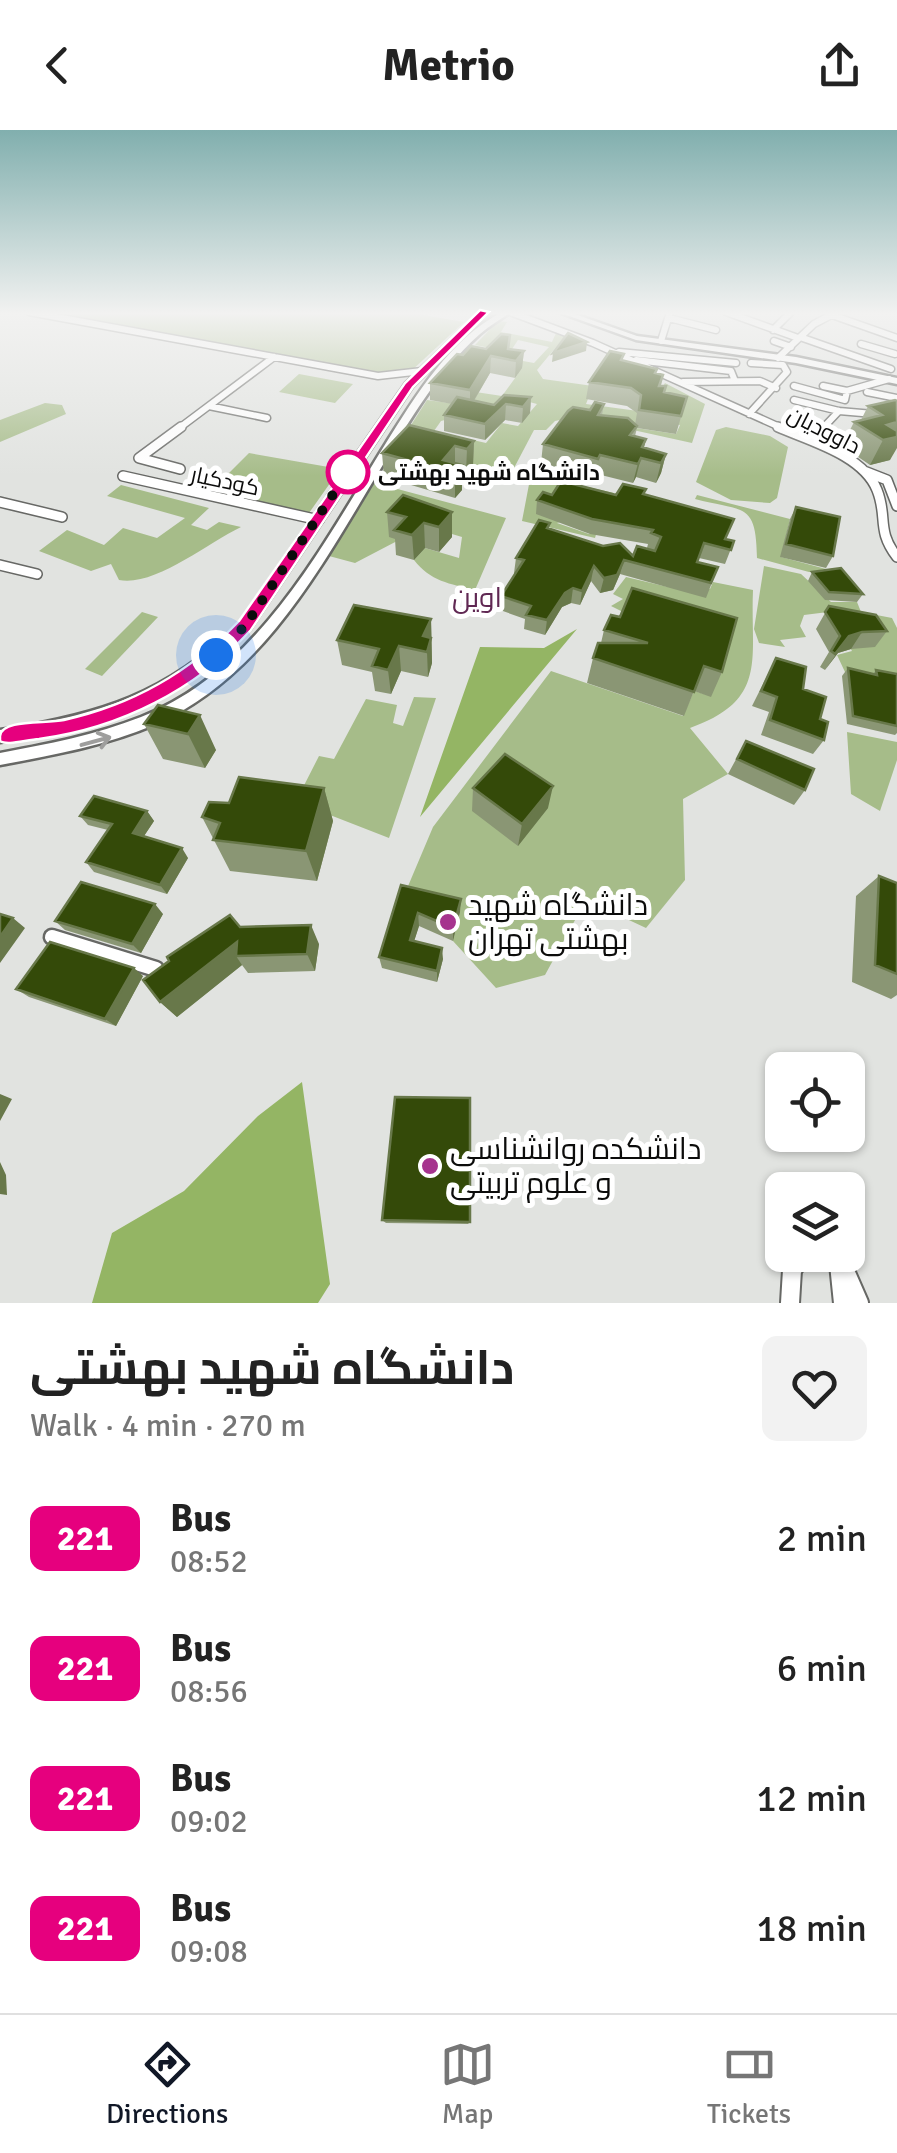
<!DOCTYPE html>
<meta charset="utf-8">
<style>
body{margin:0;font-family:Signika,Cairo,sans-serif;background:#f2f2f2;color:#222;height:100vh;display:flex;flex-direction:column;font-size:38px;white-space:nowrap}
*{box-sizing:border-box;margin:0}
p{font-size:32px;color:#767676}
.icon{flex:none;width:55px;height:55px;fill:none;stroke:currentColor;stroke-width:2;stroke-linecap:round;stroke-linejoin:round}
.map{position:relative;height:1173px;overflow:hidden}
.details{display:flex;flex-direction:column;background:#fff;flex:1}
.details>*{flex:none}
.badge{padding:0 20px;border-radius:15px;font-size:35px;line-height:65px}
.controls{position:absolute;left:765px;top:922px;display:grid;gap:20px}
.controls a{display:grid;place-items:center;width:100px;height:100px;border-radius:15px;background:#fff;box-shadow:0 2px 8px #0004;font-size:50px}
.you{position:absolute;width:50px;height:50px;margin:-25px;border:8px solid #fff;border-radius:50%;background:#1a73e8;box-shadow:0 0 0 15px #1a73e833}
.map>.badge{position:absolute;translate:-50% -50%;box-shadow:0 0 0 5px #fff}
.round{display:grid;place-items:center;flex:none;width:105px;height:105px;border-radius:15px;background:#f2f2f2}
.overview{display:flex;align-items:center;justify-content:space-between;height:170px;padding:0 30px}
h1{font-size:48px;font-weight:700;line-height:75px}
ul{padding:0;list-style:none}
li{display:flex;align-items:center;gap:30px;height:130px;padding:0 30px}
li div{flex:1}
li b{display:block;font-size:38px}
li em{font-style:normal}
li .badge{min-width:110px;font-weight:700;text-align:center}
header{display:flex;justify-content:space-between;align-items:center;height:130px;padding:0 30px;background:#fff;font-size:45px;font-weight:700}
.menu{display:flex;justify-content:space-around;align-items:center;height:140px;border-top:2px solid #e0e0e0;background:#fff;font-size:28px;color:#767676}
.menu a{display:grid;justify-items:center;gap:5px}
.menu .selected{color:#111827}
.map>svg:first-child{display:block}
.green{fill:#a6bc89;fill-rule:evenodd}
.forest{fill:#94b564}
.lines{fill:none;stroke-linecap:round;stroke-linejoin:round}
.minor-far3-casing{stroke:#676865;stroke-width:9}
.minor-far2-casing{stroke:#676865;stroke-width:12}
.minor-far1-casing{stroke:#676865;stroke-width:19}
.minor-casing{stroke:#676865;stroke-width:22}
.major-casing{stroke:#676865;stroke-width:5}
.minor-far3{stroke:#fff;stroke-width:6}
.minor-far2{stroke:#fff;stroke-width:9}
.minor-far1{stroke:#fff;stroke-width:14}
.minor{stroke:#fff;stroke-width:18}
.major{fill:#fff;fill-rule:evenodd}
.wall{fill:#8a9674}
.shaded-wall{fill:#68784a}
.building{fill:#344a09;stroke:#68784a;stroke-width:2.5}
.oneway{stroke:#9e9e9d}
.line{fill:#e6007e;stroke:#fff;stroke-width:2.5}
.walk{stroke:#0c0c0b;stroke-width:10;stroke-dasharray:0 18}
.stop-dot{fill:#fff;stroke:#e6007e;stroke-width:5}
.poi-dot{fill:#a6338e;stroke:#fff;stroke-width:4}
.labels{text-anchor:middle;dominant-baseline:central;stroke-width:10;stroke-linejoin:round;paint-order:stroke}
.far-street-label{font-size:22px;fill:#0c0c0b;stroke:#fff}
.far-stop-label{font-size:22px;font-weight:bold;fill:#0c0c0b;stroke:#fff;text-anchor:start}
.neighbourhood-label{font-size:28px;fill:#602853;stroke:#fff}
.near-poi-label{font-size:30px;fill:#0c0c0b;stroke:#fff;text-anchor:start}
</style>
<header><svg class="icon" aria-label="back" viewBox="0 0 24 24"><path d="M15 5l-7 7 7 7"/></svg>Metrio<svg class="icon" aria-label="share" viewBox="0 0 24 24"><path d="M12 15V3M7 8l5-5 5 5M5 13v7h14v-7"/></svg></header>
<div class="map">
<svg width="897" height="1173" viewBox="0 0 897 1173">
<rect width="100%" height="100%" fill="#e1e3e0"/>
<path class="green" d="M77,182H406L464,192L410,242L387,244L68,187Z
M498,191L507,192L501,202L552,212L556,203L566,205L537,240L543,249L593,256L586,274L638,281L636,298L676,304L680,295L659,291V262L665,253L705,274L692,313L574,287L555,291L546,300H534L514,338L497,342L397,317L427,270L471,276L475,270L463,267L469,261L502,266L518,244L502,227L534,233L549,217L518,210L510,222L475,215ZM522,270L537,274L518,296L502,293L486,313L434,301L441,291Z
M299,244L353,254L335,273L279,262Z
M45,273L62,275L66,284L0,312V290Z
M726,297L770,306L788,317L777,368L770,373L731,370L696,352L716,300Z
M249,323L340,339L309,383L211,361Z
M531,344L614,363L606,378L557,393L589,404L597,401L595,408L522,391Z
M367,351L375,353L506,388L475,460C450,454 430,451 414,430L425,418L459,428L462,407L405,390L399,410L355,433L329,426L374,354Z
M121,355L209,378L191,395L207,400L219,392L241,397C206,414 154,457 119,450L111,434L91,441L39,421L67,400L104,415L123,398L157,408L185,388L107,366Z
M697,365L790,389L781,427L826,439L809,442L757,428C756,372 745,382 695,369Z
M764,436L801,444L831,472H857L861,482L892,488L897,498V554L845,542L837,525L852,521L828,482L804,485L800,496L806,507L780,510L785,517L759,513L754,499Z
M626,447L668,457L710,459L713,452L753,460C750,529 769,570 690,598L728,644L683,669L685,750L646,798L586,770L545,845L496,858L453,811L460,782L403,768L433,697L551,541L683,586L694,561L711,566L625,483L611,476L623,469L613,464Z
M142,482L158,487L102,546L85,539Z
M414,567L436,568L389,708L330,685L292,679L319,626L334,629L366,569L397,575L393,593L403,596Z
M847,602L897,612V630L880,681L851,664Z"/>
<path class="forest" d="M577,499L420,687L480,517L544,518Z
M302,952L330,1154L318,1173H92L112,1103L184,1061L258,986Z"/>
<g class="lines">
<defs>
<path id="minor-far3" d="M29,182L378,246L422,241
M510,182L593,213L784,299
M726,182L798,208
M832,185L897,208
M669,188L716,200
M773,200L791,182
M800,207L891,239
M661,211L670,182
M774,211L791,217
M861,214L895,224
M619,222L736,233
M778,228L814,194L837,182
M636,230L731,241L735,251
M683,252L760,251L776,258
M794,256L845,270L847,261
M823,256L847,261L889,249
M867,262L897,268
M794,270L839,281L897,286
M209,276L267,288
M749,284L787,242L783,235L751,233
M178,299L274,227
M822,299L839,281"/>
<path id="minor-far2" d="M778,297C810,311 863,325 877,360C888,387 876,400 897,427
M804,299L817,304L824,297
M180,339L139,328L181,297
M864,341L887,350L897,376
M123,346L319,390
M0,372L62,387
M0,435L37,444"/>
<path id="minor-far1" d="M52,807L156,839"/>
<path id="minor" d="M838,1125L859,1173
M839,1134L843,1173
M790,1173L792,1140L802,1125"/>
<path id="major" d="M480,182H488L412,257L250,499C174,575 104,597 0,612V600C100,585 166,564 240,493L406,253Z
M502,182H511C501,189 490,195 480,204C438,241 410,290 381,338C322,435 264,547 154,595C105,616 52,625 0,635V623C48,614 95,605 141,587C259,541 323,414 386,313C416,265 450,209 502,182Z
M558,182H569L637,206L796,227L897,248V254L796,233L636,210Z"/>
</defs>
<use href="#minor-far3" class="minor-far3-casing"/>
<use href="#minor-far2" class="minor-far2-casing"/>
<use href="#minor-far1" class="minor-far1-casing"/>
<use href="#minor" class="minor-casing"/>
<use href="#major" class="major-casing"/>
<use href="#minor-far3" class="minor-far3"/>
<use href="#minor-far2" class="minor-far2"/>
<use href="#minor-far1" class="minor-far1"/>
<use href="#minor" class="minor"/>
<use href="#major" class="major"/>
</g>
<path class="wall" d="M510,205L509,219L524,221L522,238L515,248L490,243L474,271L494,275L531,267L530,283L522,293L505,290L485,310L444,301V285L452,274L430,270V253L463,225L486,219Z
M623,230L657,239L656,244L663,245L661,256L665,262L687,267L676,304L637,298L635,306L646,309L644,318L666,324L661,343L656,353L636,347L633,353L597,344L594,348L541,333L543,314L590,280L604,274L602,285L635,295L637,283L627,276L586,269L589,252Z
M897,271L890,330L870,335L842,316L854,292L861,290L868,276Z
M474,311L473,335L466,343L462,342V360L455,368L384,347L382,323Z
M644,364L726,409L734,411L725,434L699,428L697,432L718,437L706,468L620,444L613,460L600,463L591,451L580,475L571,473L562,477L545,505L524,499L525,489L500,480L501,466L516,443H514L516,428L550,393L549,399L633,426L655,421L647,418L648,414L590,404L536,384L537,370L552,365Z
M796,377L833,426L826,438L780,427L790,389Z
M387,382H452V407L439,422L425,418L414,430L396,425L395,409L389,407Z
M812,442L863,464L857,472L825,470L808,451Z
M829,476L887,501L875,517L851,519L838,523L825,540L820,537L829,522L816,499Z
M611,485L722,542L711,567L694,561L684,586L587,553L593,528L601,513L604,500Z
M431,489L432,533L428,547L401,541L391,564L375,561L372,542L342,535L337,510Z
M776,528L803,559L820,589L824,610L813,624L761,605L769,582L752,576Z
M848,538L873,544L876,540L897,544V603L895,605L847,594L842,546Z
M158,575L216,620L205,638L163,629L144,594Z
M746,611L805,660L794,675L728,644Z
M324,658L333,691L317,751L230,741L202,687L229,673Z
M473,658L548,678L518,716L472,681Z
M147,681L154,691L144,706L188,728L167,764L94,742L86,732L108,700L88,695L80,686Z
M879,746L897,753V865L891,869L852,852L856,766Z
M401,755L460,782L453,811L419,796L414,811L443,829L437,852L382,838L379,827Z
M163,784L141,823L65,800L55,791Z
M240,797L319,814L315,841L248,843L242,835L177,887L160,872Z
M143,846L116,896L29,867L16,859Z
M382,1090L470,1092L468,1094L386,1093Z"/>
<path class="shaded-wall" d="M587,212L586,221L552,232L553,223Z
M524,221L522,238L515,248L516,231Z
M491,226L490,243L470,277V260Z
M531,267L530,283L522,293L523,277Z
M506,274L505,290L485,310V294Z
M897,292V318L890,330L870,335L883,310L887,295Z
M646,309L636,347L633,353L642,317Z
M474,311L473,335L466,343L467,319Z
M455,316V340L443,330Z
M666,324L661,343L656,353L661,333Z
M462,335V360L455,368V343Z
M452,382V407L439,422V397Z
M424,393L425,418L414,430L412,405Z
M624,430L620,444L613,460L600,463L604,448Z
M594,436L591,451L580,475L582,461Z
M573,458L571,473L562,477L545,505L547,490L565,463Z
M431,489L432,533L428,547L427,522L423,506Z
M862,502L851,519L838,523L825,540L849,506Z
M399,516L401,541L391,564L388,540Z
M200,585L216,620L205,638L188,604Z
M553,656L548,678L518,716L522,694Z
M324,658L333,691L317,751L306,721Z
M147,681L154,691L140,712L133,703Z
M182,718L188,728L167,764L160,755Z
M461,769L460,782L453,811V798Z
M155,774L163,784L141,823L132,814Z
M418,783L419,796L411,821L410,810Z
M13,788L25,798L0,833V807Z
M311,795L319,814L315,841L307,824Z
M237,812L236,826L242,835L177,887L160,872Z
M442,818L443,829L437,852V841Z
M134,838L143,846L116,896L105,889Z
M0,964L12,969L0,991Z
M0,1032L6,1045L7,1065L0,1064Z"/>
<path class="building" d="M568,203L587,212L553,223Z
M501,204L510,205L508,219L524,221L516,231L491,226L470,260L430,253L457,224L463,225L471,216L486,219Z
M610,221L624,224L621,230L657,239L655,243L663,245L659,256H666L664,262L687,267L681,286L639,280L641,265L631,258L589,252Z
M504,265L531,267L523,277L506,274L485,294L444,285L457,267L494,275Z
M895,270L897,271V292L887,295L897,301V307L883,310L854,292L882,285L868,276Z
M595,272L604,274L598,285L628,288L637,296L630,305L646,309L642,317L666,324L661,333L641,328L638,334L600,325L598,329L543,314L568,281L573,277L590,280Z
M409,295L474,311L467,319L455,316L443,330L462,335L455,343L382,323Z
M561,351L616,365L623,354L646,359L643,364L734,389L725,409L734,411L731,420L704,413L697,432L718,437L711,453L624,430L617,445L604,448L594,436L582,461L573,458L565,463L547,490L526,485L531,476L501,466L524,430L516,428L539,390L550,393L547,398L603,416L620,413L633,426L637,416L655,421L661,407L651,403L653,400L592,389L537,370L543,362L552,365Z
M403,365L452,382L439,397L424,393L412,405L394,400L406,387L387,382Z
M796,377L840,387L833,426L786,414Z
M841,438L863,464L829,462L812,442Z
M632,458L737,488L722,542L704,536L694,562L593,528L598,513H648L604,500L611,485L620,487Z
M354,475L431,489L423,506L431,508L427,522L399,516L388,540L372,536L379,519L337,510Z
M829,476L876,485L887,501L862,502L849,506L835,524L831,521L840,506L825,482Z
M776,528L806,537L803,559L826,567L820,589L828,592L824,610L770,590L777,567L761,561Z
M848,538L877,545L876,540L897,544V596L853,586Z
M158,575L200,585L188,604L144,594Z
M746,611L814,639L805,660L737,629Z
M505,624L553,656L522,694L473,658Z
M239,647L324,658L306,721L213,710L220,693L202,687L209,672L229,673Z
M94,666L147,681L133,703L182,718L160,755L86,732L112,694L80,686Z
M879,746L897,753V844L875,835Z
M81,752L155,774L132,814L55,791Z
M401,755L461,769L453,798L418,783L410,810L442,818L437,841L379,827Z
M0,784L13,788L0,807Z
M230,785L240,797L311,795L307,824L236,826L237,812L160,872L143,850L169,831L167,827Z
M50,812L134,838L105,889L16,859Z
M395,967L470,968V1092L382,1090Z"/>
<defs><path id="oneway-shaft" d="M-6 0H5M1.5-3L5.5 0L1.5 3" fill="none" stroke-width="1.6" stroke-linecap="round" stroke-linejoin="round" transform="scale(2.5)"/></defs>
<use class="oneway" href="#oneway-shaft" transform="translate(96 611) rotate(-15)"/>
<linearGradient id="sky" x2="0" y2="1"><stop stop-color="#81afae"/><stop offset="0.53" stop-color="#f2f2f1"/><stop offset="1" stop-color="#f2f2f1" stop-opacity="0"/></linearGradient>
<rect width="897" height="346" fill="url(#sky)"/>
<path class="line" d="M480,180L489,182L413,257L251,500C195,560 121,598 39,609C25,610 7,616 0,611V606C2,589 44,594 64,590C132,575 191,541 239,491L405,253Z"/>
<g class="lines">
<path class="walk" d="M216,525L245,496L348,342"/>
</g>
<circle class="stop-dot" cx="348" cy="342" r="20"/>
<g class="poi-dot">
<circle cx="448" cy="792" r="10"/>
<circle cx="430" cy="1036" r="10"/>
</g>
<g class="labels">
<g class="far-street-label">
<text transform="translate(824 300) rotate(27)">داوودیان</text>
<text transform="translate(225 351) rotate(12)">کودکیار</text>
</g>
<g class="far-stop-label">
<text x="378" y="342">دانشگاه شهید بهشتی</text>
</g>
<g class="neighbourhood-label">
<text x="477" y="468">اوین</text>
</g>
<g class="near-poi-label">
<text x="468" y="775">دانشگاه شهید<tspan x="468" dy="34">بهشتی تهران</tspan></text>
<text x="450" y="1019">دانشکده روانشناسی<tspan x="450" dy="34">و علوم تربیتی</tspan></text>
</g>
</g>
</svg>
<div class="controls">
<a><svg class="icon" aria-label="locate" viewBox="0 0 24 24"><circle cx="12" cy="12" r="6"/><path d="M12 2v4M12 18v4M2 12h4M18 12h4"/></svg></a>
<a><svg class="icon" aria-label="layers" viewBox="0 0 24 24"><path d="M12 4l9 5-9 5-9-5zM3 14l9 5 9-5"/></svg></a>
</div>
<div class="you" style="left:216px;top:525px"></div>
</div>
<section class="details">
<div class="overview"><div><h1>دانشگاه شهید بهشتی</h1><p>Walk · 4 min · 270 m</p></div><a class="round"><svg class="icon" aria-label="heart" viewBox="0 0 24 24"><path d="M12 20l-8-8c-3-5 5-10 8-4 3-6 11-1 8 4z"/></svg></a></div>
<ul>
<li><span class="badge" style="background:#e6007e;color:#fff">221</span><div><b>Bus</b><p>08:52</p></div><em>2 min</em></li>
<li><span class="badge" style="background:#e6007e;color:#fff">221</span><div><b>Bus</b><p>08:56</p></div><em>6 min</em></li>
<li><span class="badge" style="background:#e6007e;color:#fff">221</span><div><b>Bus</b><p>09:02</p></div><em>12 min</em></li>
<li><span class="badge" style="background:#e6007e;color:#fff">221</span><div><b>Bus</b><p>09:08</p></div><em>18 min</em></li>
</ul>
</section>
<nav class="menu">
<a class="selected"><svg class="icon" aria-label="directions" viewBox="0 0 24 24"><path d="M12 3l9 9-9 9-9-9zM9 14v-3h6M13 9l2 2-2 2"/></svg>Directions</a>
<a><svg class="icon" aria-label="map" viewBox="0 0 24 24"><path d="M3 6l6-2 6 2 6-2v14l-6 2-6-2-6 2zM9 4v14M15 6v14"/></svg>Map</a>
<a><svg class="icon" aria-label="tickets" viewBox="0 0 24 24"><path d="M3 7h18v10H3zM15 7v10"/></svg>Tickets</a>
</nav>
